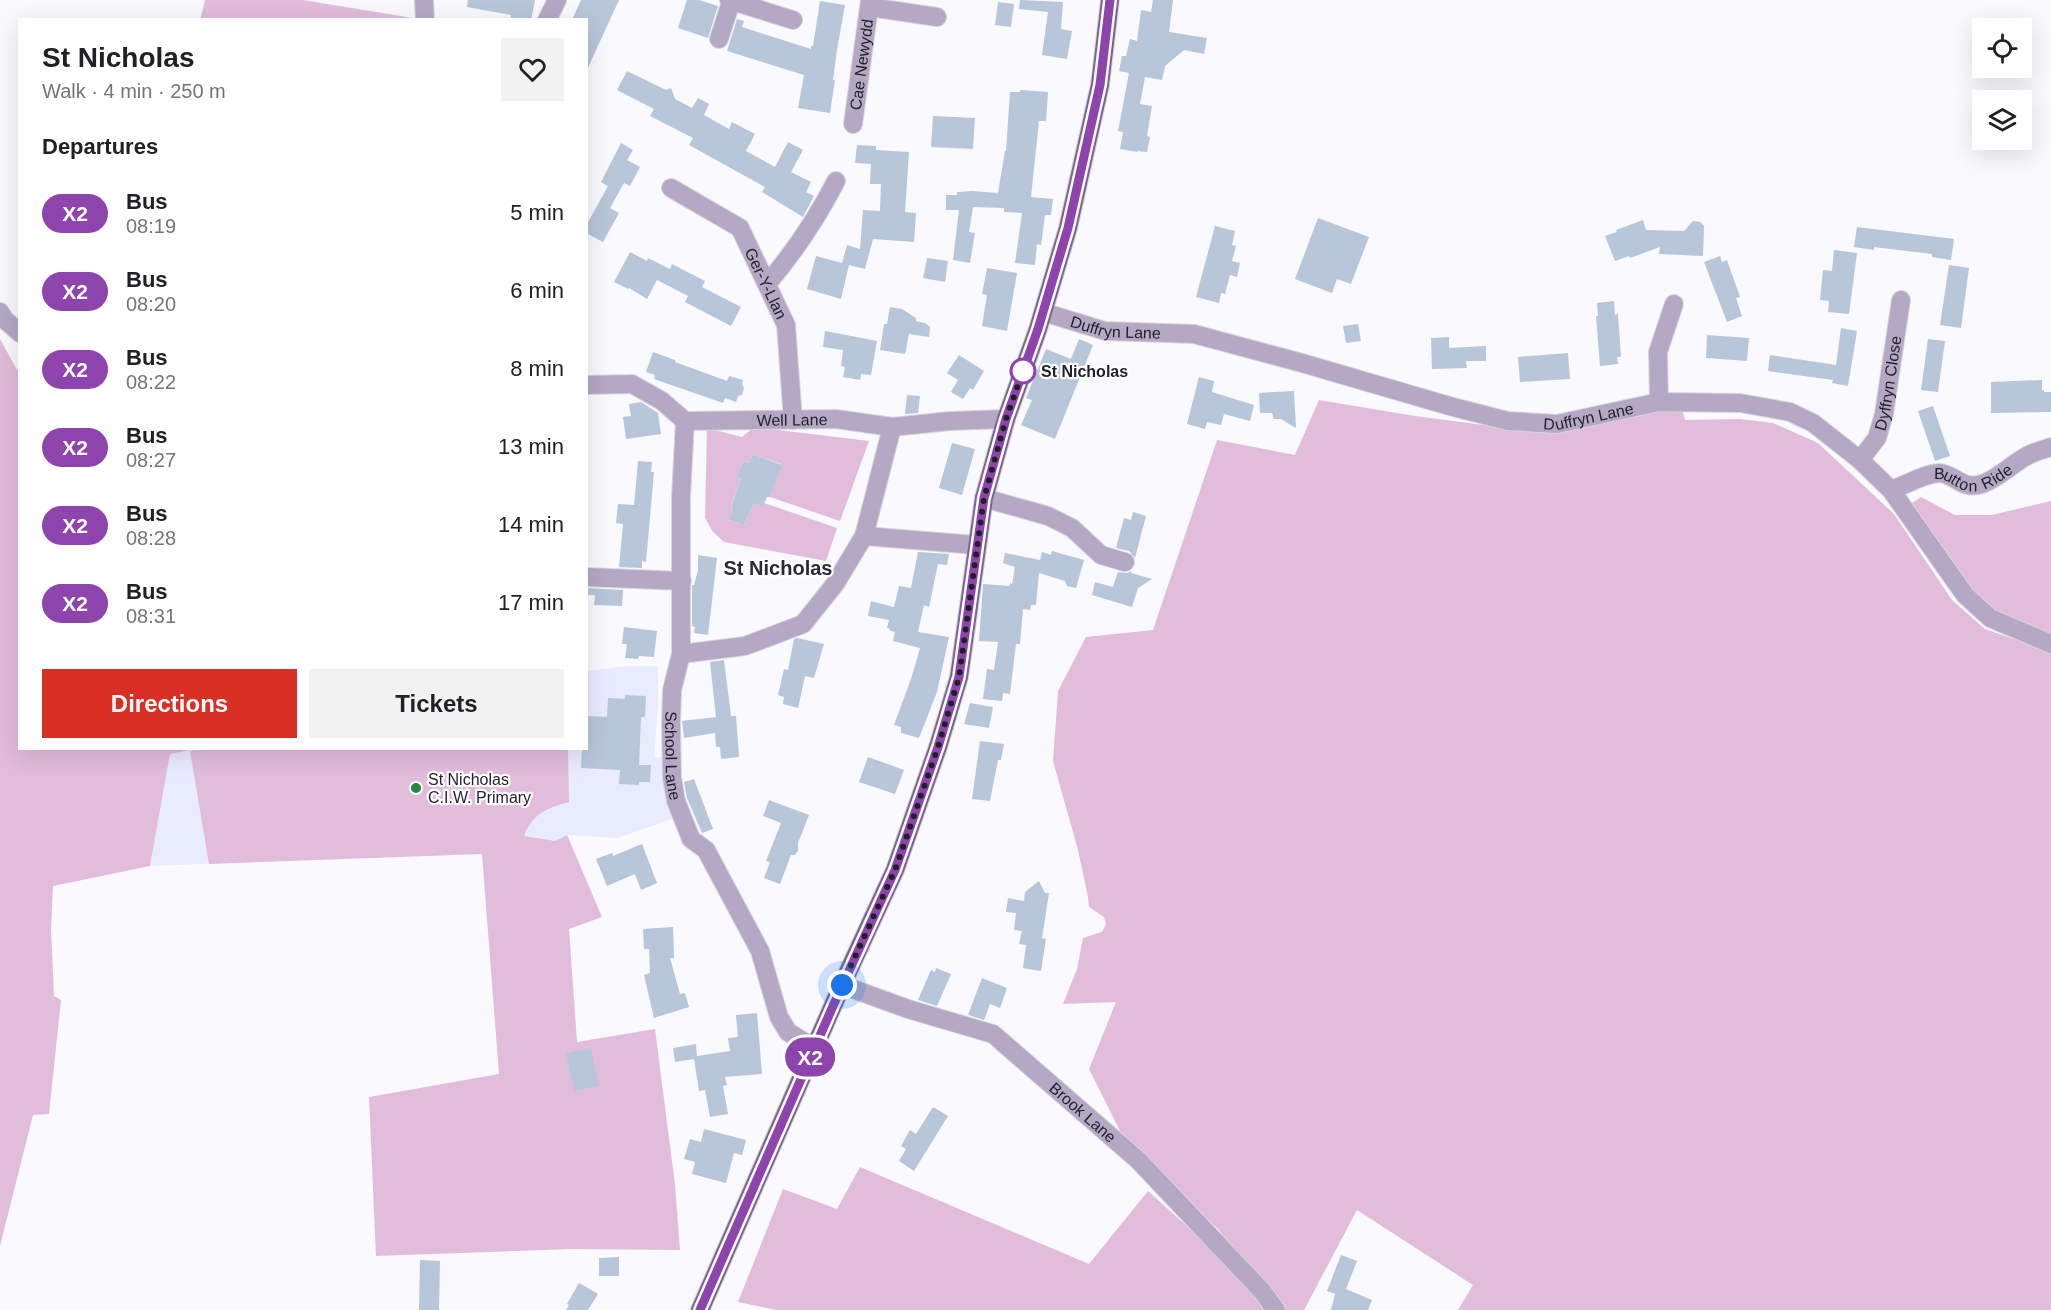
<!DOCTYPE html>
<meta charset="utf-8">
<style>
body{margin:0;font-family:Arial,sans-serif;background:#f2f2f2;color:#202124;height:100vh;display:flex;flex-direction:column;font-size:22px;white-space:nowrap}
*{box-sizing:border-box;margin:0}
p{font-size:20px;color:#757577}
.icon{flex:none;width:33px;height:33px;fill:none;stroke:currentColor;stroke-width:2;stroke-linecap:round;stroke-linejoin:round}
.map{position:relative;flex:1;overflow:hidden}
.panel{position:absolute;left:18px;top:18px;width:570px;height:732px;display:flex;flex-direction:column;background:#fff;border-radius:0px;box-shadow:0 6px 24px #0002}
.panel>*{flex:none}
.badge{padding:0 12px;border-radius:20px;font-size:21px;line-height:39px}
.buttons{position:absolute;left:1972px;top:18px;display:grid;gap:12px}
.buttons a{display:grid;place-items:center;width:60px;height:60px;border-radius:0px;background:#fff;box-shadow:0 6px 24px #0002;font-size:30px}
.you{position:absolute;width:30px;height:30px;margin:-15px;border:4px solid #fff;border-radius:50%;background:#1a73e8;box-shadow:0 0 0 9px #1a73e833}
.map>.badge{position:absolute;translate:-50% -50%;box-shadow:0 0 0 3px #fff}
h2{padding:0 24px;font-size:22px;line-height:54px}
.round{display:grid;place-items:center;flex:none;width:63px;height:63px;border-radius:0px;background:#f2f2f2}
.overview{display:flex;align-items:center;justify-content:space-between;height:102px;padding:0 24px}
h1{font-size:28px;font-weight:800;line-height:45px}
.button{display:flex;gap:12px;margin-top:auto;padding:12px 24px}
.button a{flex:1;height:69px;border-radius:0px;background:#d93025;color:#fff;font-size:24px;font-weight:800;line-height:69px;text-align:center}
.button a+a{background:#f2f2f2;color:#202124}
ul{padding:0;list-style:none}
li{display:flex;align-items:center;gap:18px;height:78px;padding:0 24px}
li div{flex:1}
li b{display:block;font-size:22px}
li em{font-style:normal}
li .badge{min-width:66px;font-weight:700;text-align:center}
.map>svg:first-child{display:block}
.built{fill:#e9ebfe}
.green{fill:#e2bcdb}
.building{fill:#b7c6d9}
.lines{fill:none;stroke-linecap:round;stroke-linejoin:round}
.minor-casing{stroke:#d6d6dc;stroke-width:20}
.major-casing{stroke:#d6d6dc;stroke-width:20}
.minor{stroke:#b5a8c5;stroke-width:18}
.major{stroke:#7c6396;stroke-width:18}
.line-casing{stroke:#fff;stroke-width:14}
.line{stroke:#8e44ad;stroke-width:9}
.walk{stroke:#1f2028;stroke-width:6;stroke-dasharray:0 10.8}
.stop-dot{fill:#fff;stroke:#8e44ad;stroke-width:3}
.poi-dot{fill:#248a40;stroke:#fff;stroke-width:2}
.labels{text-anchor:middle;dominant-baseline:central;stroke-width:4.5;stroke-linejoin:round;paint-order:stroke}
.street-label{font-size:16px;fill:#1f2028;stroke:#fff}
.stop-label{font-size:16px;font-weight:bold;fill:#1f2028;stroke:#fff;text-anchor:start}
.poi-label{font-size:16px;fill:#1f2028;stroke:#fff;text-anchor:start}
.quarter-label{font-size:20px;font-weight:bold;fill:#28293b;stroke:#fff}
</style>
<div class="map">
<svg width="2051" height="1310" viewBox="0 0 2051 1310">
<rect width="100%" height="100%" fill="#f9f9fe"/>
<path class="built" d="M627,666H658V706L654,757H664L672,819L617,838L567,835L556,841L541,840L482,853L150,866L170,754L201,748H586L587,671Z"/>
<path class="green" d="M205,0H303L419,19L200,20Z
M0,339L20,375V748L196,749L170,754L150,866L53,886L51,929L54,996L61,1000L49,1114L33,1115L0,1246Z
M1319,400L1415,416L1514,429L1559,432L1669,407L1682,408L1685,420L1740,419L1773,423L1818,443L1894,514L1952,600L1985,629L2051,652V1310H1458L1473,1285L1357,1210L1304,1310H1283L1218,1229L1125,1141L1089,1069L1116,1002L1063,1004L1077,969L1083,938L1102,932L1106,924L1104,917L1089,907L1088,897L1078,850L1053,761L1058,691L1086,637L1153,630L1217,440L1295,455Z
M754,427L869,441L840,521L770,497L781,464L753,454L749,463L743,461L737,477L741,478L731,505L733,507L729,520L744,525L754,503H764L837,528L826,561L724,542L713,532L705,518L707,428L742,437Z
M1921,497L1955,515H1992L2051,501V634L2019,622L1993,610L1968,587L1960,571L1909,505Z
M201,748L568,749L569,802C547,808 533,813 524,836L555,841L567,835L602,917L569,929L577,1042L655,1029L675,1185L680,1250L572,1249L376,1256L369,1097L499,1074L482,854L209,864L190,751Z
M860,1167L1089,1264L1148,1191L1241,1275L1268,1310H776L738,1302L783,1189L837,1209Z"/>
<path class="building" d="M468,0H535L531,20H510L511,15L467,7Z
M581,0H619L586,72V20H572Z
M687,0H699L718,6L708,38L678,28Z
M1020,0L1063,2L1061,29L1072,31L1067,59L1042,55L1048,12L1019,9Z
M1153,0H1173L1169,32L1207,38L1204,54L1184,50L1165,66L1162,80L1145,77L1140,104L1152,106L1147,136L1150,137L1147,152L1137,151V152L1120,149L1123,132L1118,131L1129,73L1119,71L1122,56H1126L1130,39L1137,41L1141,10L1151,12Z
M820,1L845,5L837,50L833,80H835L830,113L798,108L804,75L727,51L737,19L744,21L742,27L811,49V46H813Z
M998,2L1014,4L1011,27L995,25Z
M627,71L666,90L671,88L675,99L692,108L698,98L709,104L704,115L729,129L732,122L755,134L746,151L775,167L788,142L803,150L791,172L811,182L806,192L814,196L803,217L762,192L765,187L689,145L693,138L650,116L654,109L617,90Z
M1020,90L1048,92L1046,121H1039L1031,197L1053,199L1051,215H1045L1041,245L1037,244L1035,265L1015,263L1022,213L1004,212V208L973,207L969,232L975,233L970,263L953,260L959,210H946V195H957V192L972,191L998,193L1005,151H1006L1010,92H1020Z
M933,116L975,118L973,149L931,147Z
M621,143L633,150L627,160L640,167L630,186L624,183L610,208L619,213L603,242L586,233V226L608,186L601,182Z
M857,145L876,146V150L909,152L905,212L916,213L914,242L873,239L865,269L849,265L841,299L807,289L816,256L842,263L847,245L860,249L863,210L880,211L881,184H870L871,164L855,163Z
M1318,218L1369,237L1351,284L1337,279L1332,293L1295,279Z
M1643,220L1646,230L1684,231L1693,221L1700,222L1704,226L1703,256L1659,254L1660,247L1630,258L1629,256L1615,261L1605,236L1617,232L1616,230Z
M1215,226L1235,231L1232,245L1236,246L1232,261L1240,263L1237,277L1230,275L1225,294L1221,293L1219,303L1196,297Z
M1857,227L1954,239L1951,260L1932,257V254L1874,247V250L1854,247Z
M1834,250L1857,253L1849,314L1828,312L1829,301L1820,300L1823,270L1832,271Z
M630,252L647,261L648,258L670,269L672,264L705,281L702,287L741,307L731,326L685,302L688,296L657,280L647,299L629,288L628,289L614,282Z
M1720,256L1722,262L1727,260L1740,297L1736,298L1742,316L1727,322L1704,262Z
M927,258L948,261L945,282L923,278Z
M1949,265L1969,268L1961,328L1940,325Z
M987,268L1017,273L1007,331L982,326L987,295L982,294Z
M1614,301L1615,315L1618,314L1621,357H1617L1618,364L1600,366L1596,316H1598L1597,303Z
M890,307L902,309L916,318V321L925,323L930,327L929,337L909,334L905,354L880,350L884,324H887Z
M1358,324L1361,341L1346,343L1343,326Z
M1841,328L1857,331L1848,386L1832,383L1833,380L1768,371L1770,355L1836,365Z
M825,331L877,341L871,375L861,374L860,380L843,377L845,367L841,366L843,350L823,347Z
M1707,335L1749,338L1747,361L1706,358Z
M1449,337V348L1486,346V361H1466L1467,368L1432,369L1431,338Z
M1079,339L1093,345L1055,439L1021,425L1032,400L1026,398L1046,349L1071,359Z
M1928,339L1945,341L1938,392L1921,390Z
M653,352L675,360V362L727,381L729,376L743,380L742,384L744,388L742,395L738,396L736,402L725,398L723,403L654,379L655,375L646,372Z
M1568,353L1570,379L1520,382L1518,357Z
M959,355L984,371L973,390L970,388L963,399L951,392L958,380L947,373Z
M1199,377L1214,381L1212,392L1254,405L1250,421L1224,414L1221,425L1207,422L1205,429L1187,424Z
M2042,380V390H2044V392H2051V412L1991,413V382Z
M1294,391L1296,428L1281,419H1274L1272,413H1260L1259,393Z
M907,395L920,396L918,413L905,414Z
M641,402L658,413L661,434L626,439L623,417L631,416L629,404Z
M1933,406L1950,456L1935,461L1918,411Z
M952,443L975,449L962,495L939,488Z
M753,454L782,465L770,497H767L763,506L754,503L744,525L729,520L733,507L731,506L741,478L737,477L743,461L749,463Z
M638,461L652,462L651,472H654L646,562L642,561V568L619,567L623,524L616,523L618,504L634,505Z
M1133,512L1146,516L1135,558L1129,551L1116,548L1124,518L1131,520Z
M1052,551L1084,560L1076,588L1067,586L1065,581L1039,573L1036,605H1031L1030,610L1023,609L1020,644H1016L1010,694L1003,693L1002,701L983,699L987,669L994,670L998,642L979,641L983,584L1010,586V583L1012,584L1015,567L1003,563L1005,553L1040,560L1042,552L1051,555Z
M918,552L949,554L947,565L938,564L929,607L924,605L918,632L949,637L937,692L919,738L901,733V727L894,725L911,679L920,648L893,641L895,632L889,630L890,628H887L889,620L868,616L871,601L894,607L899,586L911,588Z
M698,555L717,558L708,635L694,633L695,627L692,626V585H694L698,570Z
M1132,571L1131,573L1152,579L1138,588L1132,607L1092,595L1095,582L1113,587L1118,572L1127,573Z
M588,588L623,590L622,606L594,605L595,595H588Z
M624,627L657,631L654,657L639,656L638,659L625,658L627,644H622Z
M797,638L824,644L814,678L805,676L798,708L783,704L784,697L778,695L784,669L788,670L794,639Z
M724,660L731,716H736L739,757L721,759L720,747H716L715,733L684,738L682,721L716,717L710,662Z
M625,695L646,696L645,717H641L639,765H651L650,782H639V785L619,784L620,770L581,768L582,748H586V716L607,717L608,698L625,699Z
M970,703L993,707L989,728L964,724Z
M980,741L1004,744L1001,760H998L990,801L972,799Z
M868,757L904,770L895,794L859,782Z
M694,779L713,829L702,833L687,798L684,782Z
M769,800L809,815L798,843V851L795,855H791L780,884L764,878L770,862L766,861L781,823L763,816Z
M642,844L657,883L641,890L635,874L607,886L596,859L612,853L613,856Z
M1039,881L1045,893H1049L1042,938L1046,939L1041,971L1023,968L1026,945L1019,944L1022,931L1014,930L1016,913L1006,912L1008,898L1024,901L1025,892Z
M673,927L674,958H670L680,994L685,993L689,1007L654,1018L644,975L650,973L649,949H644L643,929Z
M936,968L951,974L937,1006L918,1000L931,970L935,972Z
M982,978L1007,988L1000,1008L990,1004L984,1020L968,1015Z
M757,1013L762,1074L725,1077L727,1085L723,1086L728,1114L710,1117L705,1090L699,1091L694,1059L675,1062L673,1048L696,1044L697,1056L730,1051L728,1038L738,1037L736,1015Z
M591,1048L599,1086L574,1091L566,1054Z
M933,1107L948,1116L914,1171L899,1161L906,1149L901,1146L910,1130L916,1134Z
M704,1129L746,1140L742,1155L734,1153L726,1183L692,1174L695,1162L684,1159L690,1139L701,1142Z
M1341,1255L1357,1261L1346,1289L1372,1300L1368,1310H1331L1335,1294L1327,1291Z
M619,1257V1276H599V1258Z
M420,1260L440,1261L439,1310H419Z
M579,1283L598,1294L588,1310H566L569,1305L567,1304Z"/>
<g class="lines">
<defs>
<g id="minor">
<path d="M424,0L425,20"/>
<path d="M729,0L793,20"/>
<path d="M870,7L937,17"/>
<path d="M547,20L557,0"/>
<path d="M719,39L731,2"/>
<path id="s1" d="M853,124L870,0"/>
<path id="s2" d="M671,188L740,228L786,325L793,420"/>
<path d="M767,284C796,250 816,220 836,181"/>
<path d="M0,312L4,319L20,333"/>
<path id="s3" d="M1043,312L1105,331L1194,334L1302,363L1453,407L1508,421L1557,424L1659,402L1740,403L1790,412L1813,423L1860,460L1891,490L1965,595L1990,618L2051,644"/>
<path id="s4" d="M586,385L632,384L662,401L685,421L836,419L892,427L950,421L1006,419"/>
<path d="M1659,402L1658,352L1674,304"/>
<path id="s5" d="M685,421L681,497V654L672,690L671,725L672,778L676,801L691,839L706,850L760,951L779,1017L788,1032L814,1048"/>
<path id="s6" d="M1860,460L1877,438L1884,414L1901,300"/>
<path id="s7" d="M1891,490C1906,485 1923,474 1939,473C1954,473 1962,491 1982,484C1997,479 2011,465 2025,457C2033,452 2042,450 2051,447"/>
<path d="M984,498L1048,516L1072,528L1101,555L1125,562"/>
<path d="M864,536L976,545"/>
<path d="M586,577L682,581"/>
<path d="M681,654L745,646L803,624L835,584L864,536L892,427"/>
<path id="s8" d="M842,985L908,1009L993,1034L1138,1160L1262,1291L1276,1310"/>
</g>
<path id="major" d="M700,1310L842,985L895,870L938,747L959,677L984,498L1006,419L1038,329L1068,228L1100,85L1110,0"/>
</defs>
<use href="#minor" class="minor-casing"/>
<use href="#major" class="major-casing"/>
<use href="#minor" class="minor"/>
<use href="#major" class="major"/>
</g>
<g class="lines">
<defs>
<path id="line" d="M700,1310L833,1006L895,870L938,747L959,677L984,498L1006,419L1038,329L1068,228L1100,85L1110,0"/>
</defs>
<use href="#line" class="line-casing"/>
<use href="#line" class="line"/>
<path class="walk" d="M842,985L895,870L938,747L959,677L984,498L1006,419L1023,371"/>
</g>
<circle class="stop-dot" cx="1023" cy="371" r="12"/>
<circle class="poi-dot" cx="416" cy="788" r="6"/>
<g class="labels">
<g class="street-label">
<text stroke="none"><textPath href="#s1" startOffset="60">Cae Newydd</textPath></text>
<text stroke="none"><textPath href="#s2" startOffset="141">Ger-Y-Llan</textPath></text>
<text stroke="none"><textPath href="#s3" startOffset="75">Duffryn Lane</textPath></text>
<text stroke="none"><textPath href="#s6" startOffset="84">Dyffryn Close</textPath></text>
<text stroke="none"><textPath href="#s3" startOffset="561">Duffryn Lane</textPath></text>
<text stroke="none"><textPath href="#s4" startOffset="218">Well Lane</textPath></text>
<text stroke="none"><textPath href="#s7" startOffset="88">Button Ride</textPath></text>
<text stroke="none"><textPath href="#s5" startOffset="336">School Lane</textPath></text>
<text stroke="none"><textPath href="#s8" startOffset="278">Brook Lane</textPath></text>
</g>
<g class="stop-label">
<text x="1041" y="371">St Nicholas</text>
</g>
<g class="poi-label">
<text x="428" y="779">St Nicholas<tspan x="428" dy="18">C.I.W. Primary</tspan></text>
</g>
<g class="quarter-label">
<text x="778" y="568">St Nicholas</text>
</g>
</g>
</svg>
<div class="buttons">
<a><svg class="icon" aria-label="locate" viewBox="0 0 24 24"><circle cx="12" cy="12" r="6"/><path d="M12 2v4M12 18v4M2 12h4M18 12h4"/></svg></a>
<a><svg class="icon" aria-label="layers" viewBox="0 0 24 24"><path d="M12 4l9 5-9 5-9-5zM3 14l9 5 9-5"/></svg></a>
</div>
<div class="you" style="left:842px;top:985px"></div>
<b class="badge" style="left:810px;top:1057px;background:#8e44ad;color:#fff">X2</b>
<section class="panel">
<div class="overview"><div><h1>St Nicholas</h1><p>Walk · 4 min · 250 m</p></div><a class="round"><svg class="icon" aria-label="heart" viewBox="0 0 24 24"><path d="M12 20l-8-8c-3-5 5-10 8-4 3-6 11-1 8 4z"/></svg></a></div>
<h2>Departures</h2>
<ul>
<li><span class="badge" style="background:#8e44ad;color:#fff">X2</span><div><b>Bus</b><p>08:19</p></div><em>5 min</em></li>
<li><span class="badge" style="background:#8e44ad;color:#fff">X2</span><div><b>Bus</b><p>08:20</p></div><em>6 min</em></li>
<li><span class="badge" style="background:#8e44ad;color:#fff">X2</span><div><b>Bus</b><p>08:22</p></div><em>8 min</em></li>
<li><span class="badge" style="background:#8e44ad;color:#fff">X2</span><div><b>Bus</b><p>08:27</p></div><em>13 min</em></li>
<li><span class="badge" style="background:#8e44ad;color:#fff">X2</span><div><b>Bus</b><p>08:28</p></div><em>14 min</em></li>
<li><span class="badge" style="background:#8e44ad;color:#fff">X2</span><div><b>Bus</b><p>08:31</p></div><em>17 min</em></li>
</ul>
<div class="button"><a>Directions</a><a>Tickets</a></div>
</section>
</div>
